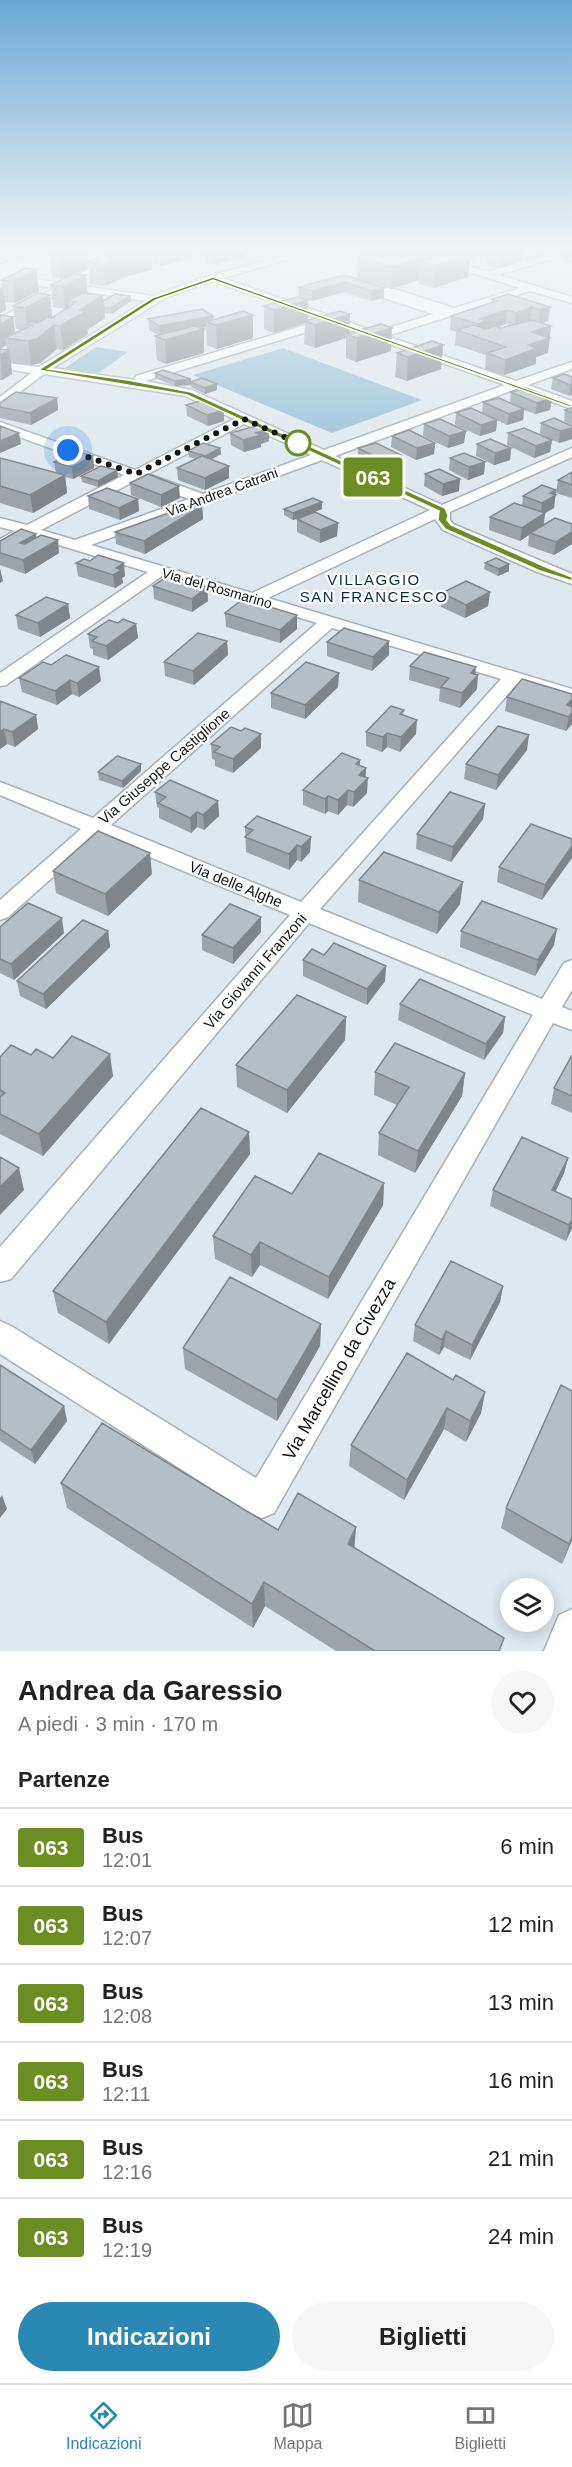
<!DOCTYPE html>
<html lang="it">
<meta charset="utf-8">
<style>
body{margin:0;font-family:Arial,sans-serif;background:#f6f6f6;color:#222;height:100vh;display:flex;flex-direction:column;font-size:22px;white-space:nowrap}
*{box-sizing:border-box;margin:0}
p{font-size:20px;color:#767676}
.icon{flex:none;width:33px;height:33px;fill:none;stroke:currentColor;stroke-width:2;stroke-linecap:round;stroke-linejoin:round}
.map{position:relative;height:1651px;overflow:hidden}
.sheet{display:flex;flex-direction:column;background:#fff;flex:1}
.sheet>*{flex:none}
.badge{padding:0 12px;border-radius:4px;font-size:21px;line-height:39px}
.buttons{position:absolute;left:500px;top:1578px;display:grid;gap:12px}
.buttons a{display:grid;place-items:center;width:54px;height:54px;border-radius:50%;background:#fff;box-shadow:0 3px 15px #0003;font-size:30px}
.you{position:absolute;width:30px;height:30px;margin:-15px;border:4px solid #fff;border-radius:50%;background:#1a73e8;box-shadow:0 0 0 9px #1a73e833}
.map>.badge{position:absolute;translate:-50% -50%;box-shadow:0 0 0 3px #fff}
h2{padding:0 18px;font-size:22px;line-height:54px}
.round{display:grid;place-items:center;flex:none;width:63px;height:63px;border-radius:32px;background:#f6f6f6}
.head{display:flex;align-items:center;justify-content:space-between;height:102px;padding:0 18px}
h1{font-size:28px;font-weight:800;line-height:45px}
.action{display:flex;gap:12px;margin-top:auto;padding:12px 18px}
.action a{flex:1;height:69px;border-radius:36px;background:#2b88b5;color:#fff;font-size:24px;font-weight:800;line-height:69px;text-align:center}
.action a+a{background:#f6f6f6;color:#222}
ul{padding:0;list-style:none}
li{display:flex;align-items:center;gap:18px;height:78px;padding:0 18px;border-top:2px solid #e0e0e0}
li div{flex:1}
li b{display:block;font-size:22px}
li em{font-style:normal}
li .badge{min-width:66px;font-weight:700;text-align:center}
.tab-bar{display:flex;justify-content:space-around;align-items:center;height:84px;border-top:2px solid #e0e0e0;background:#fff;font-size:16px;color:#767676}
.tab-bar a{display:grid;justify-items:center;gap:3px}
.tab-bar .selected{color:#2b88b5}
.map>svg:first-child{display:block}
.green{fill:#95bed5}
.lines{fill:none;stroke-linecap:round;stroke-linejoin:round}
.minor-casing{stroke:#a6b0b6;stroke-width:3}
.secondary-casing{stroke:#a6b0b6;stroke-width:3}
.primary-casing{stroke:#a6b0b6;stroke-width:3}
.minor{fill:#fff;fill-rule:evenodd}
.secondary{fill:#fff;fill-rule:evenodd}
.primary{fill:#fff;fill-rule:evenodd}
.wall{fill:#9ca3a9;fill-rule:evenodd}
.shaded-wall{fill:#7f8589}
.building{fill:#b5bec4;stroke:#7f8589;stroke-width:1.5}
.line{fill:#6b8e23;stroke:#fff;stroke-width:1.5}
.walk{stroke:#111517;stroke-width:6;stroke-dasharray:0 10.8}
.stop-dot{fill:#fff;stroke:#6b8e23;stroke-width:3}
.labels{text-anchor:middle;dominant-baseline:central;stroke-width:4.5;stroke-linejoin:round;paint-order:stroke}
.far-street-label{font-size:14px;fill:#111517;stroke:#fff}
.far-quarter-label{font-size:15px;letter-spacing:1.5px;fill:#013045;stroke:#fff}
.street-label{font-size:15px;fill:#111517;stroke:#fff}
.near-street-label{font-size:18px;fill:#111517;stroke:#fff}
</style>
<div class="map">
<svg width="572" height="1651" viewBox="0 0 572 1651">
<rect width="100%" height="100%" fill="#dee8ee"/>
<path class="green" d="M96,347L128,352L98,373L65,368Z
M283,348L422,400L332,433L193,375Z"/>
<g class="lines">
<defs>
<path id="minor" d="M166,249H182L97,272L75,285L154,296L202,278L310,249H326L223,278L376,332L433,314L347,286V282L360,278L454,308L520,288L396,249H411L488,272L564,249H572V253L499,275L572,297V303L530,291L387,336L516,381L572,362V369L528,385L572,401V409L516,389L335,456L442,505L572,448V457L450,512V520L453,524L572,574V584L537,572L443,530L435,519L268,598L572,689V701L517,684L320,909L542,999L564,963L572,960V990L562,1007L572,1011V1030L553,1023L274,1513L262,1518L250,1513L0,1354V1321L11,1326L256,1478L533,1015L309,923L11,1279L0,1282V1247L290,915L99,836L8,917L0,920V900L81,829L0,795V782L93,818L317,623L162,576L6,685L0,686V673L148,572L29,536L0,550V539L15,531L0,527V518L27,525L124,475L0,430V422L135,470L234,419L185,396L44,374L0,407V397L31,373L0,368V362L39,367L146,301L66,289L0,325V318L55,288L9,281L4,278L9,275L63,283L91,268ZM213,281L322,320L136,376L134,380L53,368L167,297ZM333,324L505,385L324,450L192,390L145,381ZM244,424L311,455L203,494L148,474ZM322,460L430,510L252,593L91,545ZM137,480L189,499L75,540L41,530ZM332,628L501,679L301,902L111,825Z
M572,1609V1651H544L559,1615Z"/>
<path id="secondary" d="M61,249H79L0,284V275Z"/>
<path id="primary" d="M37,249H57L0,276V265Z"/>
</defs>
<use href="#minor" class="minor-casing"/>
<use href="#secondary" class="secondary-casing"/>
<use href="#primary" class="primary-casing"/>
<use href="#minor" class="minor"/>
<use href="#secondary" class="secondary"/>
<use href="#primary" class="primary"/>
</g>
<path class="wall" d="M68,249H87L89,262L104,255V249H151L152,270L124,277L105,286L90,284L89,268L76,273L88,293L103,295V301L130,296L131,301L112,314L104,313L105,318L87,330L88,334L63,350L57,349L40,363L31,365L11,363L12,374L2,380H0V315L15,334L23,330L16,329L13,306L38,293L52,317L65,309L53,307L51,285L68,276L61,278L52,277L50,256ZM6,345L7,349H0Z
M152,249H193V258L161,266L153,263Z
M195,249H244L245,257L213,265L205,262V255L203,256L195,253Z
M266,249H291L274,253L266,251Z
M362,249H411L419,252L429,250L456,252L457,249H523L522,260L499,268L486,266L487,253L470,259L468,277L434,288L419,284V280L391,289L357,279V258L361,256Z
M528,249H559L541,256L527,254Z
M561,249H572V263L560,259Z
M36,270L39,291L15,303L5,302L6,310L0,313V287L2,288L1,280Z
M344,275L384,298L371,301L344,292L312,301L299,297V287Z
M492,299L550,307L548,321L542,323L551,326L548,353L536,357V364L504,375L485,369L486,355L455,345L456,332L450,330L451,316L491,303ZM506,324L510,326L501,328L498,327Z
M308,300V320L350,314L349,334L391,351L356,362L346,358V338L315,348L304,344L305,323L274,333L264,329V306Z
M253,315V338L217,349L207,345L206,327L201,328L204,353L166,364L157,360L155,336L158,335L149,330L148,319L213,316V320Z
M443,345L441,369L407,381L395,377L397,353Z
M155,373L191,381L217,390L205,394L191,387V385L175,386L155,378Z
M572,377L569,396L551,389L553,378Z
M511,392L552,398L550,410L535,414L524,410L523,420L507,425L497,420L496,431L480,436L455,425L456,413H482L483,402L510,403Z
M57,398L58,410L31,425L0,418V403Z
M186,405L224,410V421L208,426L187,416Z
M572,407V425L564,421L565,410Z
M541,423L572,426V439L559,443L540,434Z
M424,424L464,443L448,448L423,436Z
M230,433L269,441L261,444V447L244,452L231,445Z
M508,433L552,440L550,452L534,458L507,445Z
M392,436L435,443L434,454L416,460L391,447Z
M477,444L511,448L510,460L494,465L476,456Z
M220,448L221,454L211,460L229,478L205,490L178,480L177,468L196,459L189,457L188,451Z
M358,448L401,455L400,467L383,473L358,460Z
M93,456L94,468L73,479L65,477L67,493L33,513L0,503V458L56,473L54,462Z
M450,458L485,462L484,474L468,480L449,470Z
M572,472V498L556,493L558,480Z
M425,474L459,491L442,496L424,486Z
M81,476L118,477L98,487L82,482Z
M130,483L180,498L161,507L131,495Z
M556,490L554,508L545,513L544,525L572,524V544L554,555L528,546L529,535L520,541L489,530L490,517L522,506L523,496Z
M88,496L138,499L139,511L120,520L89,509Z
M322,502V509L293,520L284,515V509Z
M202,506L203,519L145,554L116,544L115,532Z
M297,519L338,523L337,536L320,543L297,532Z
M36,538L59,553L25,574L0,565V541Z
M76,563L125,576L122,578L123,583L115,588L78,576Z
M485,563L509,571L498,576L484,569Z
M153,586L207,587L208,601L192,612L154,599Z
M490,592L488,606L465,618L441,607L442,593Z
M68,604L70,618L40,637L18,629L16,615Z
M225,613L297,629L280,643L226,627Z
M118,623L136,624L138,638L108,660L93,655V649L90,648L88,634Z
M227,641L228,655L194,685L165,676L164,662Z
M389,641V655L372,671L327,656V642Z
M51,665L101,681L79,697L72,694L57,705L22,692L19,678Z
M410,666L475,674L477,689L460,708L439,701L440,689L409,680Z
M338,687L305,719L271,708V693Z
M572,694V724L566,731L505,711L507,697Z
M0,701L36,715L38,729L15,747L7,744L0,749Z
M404,710L403,715L416,734L400,752L387,747L382,752L366,746V732Z
M241,731L261,734V748L233,773L215,766V760L212,759L211,744Z
M527,750L496,790L464,779L466,764Z
M360,760V765L366,768V777L367,793L353,807L347,805L338,815L328,811L325,814L303,805V790Z
M141,771L123,788L99,780L98,772Z
M155,792L218,801L219,816L204,830L197,827L191,833L159,818V808L157,807Z
M485,804L483,819L451,862L416,849L417,834Z
M245,827L311,837L310,852L301,862L297,860L289,870L246,852Z
M572,839L542,900L497,882L499,867Z
M53,871L152,874L108,916L56,893Z
M359,880L460,904L437,934L358,902Z
M0,927L64,933L14,980L0,973Z
M108,931L110,947L46,1009L20,996L17,981Z
M461,931L554,945L535,976L460,947Z
M261,932L233,964L202,950V935Z
M324,955L386,966L385,981L367,1005L303,976V960Z
M400,1004L505,1017L503,1033L484,1060L398,1020Z
M346,1017L345,1040L287,1113L237,1087L236,1065Z
M31,1055L53,1058L113,1076L43,1156L0,1134V1057Z
M572,1055V1113L551,1104L554,1088Z
M375,1072L465,1073L462,1096L415,1173L378,1155L379,1133L397,1105L374,1095Z
M249,1132L250,1154L109,1344L58,1313L53,1291Z
M568,1158L564,1173L555,1192L572,1228L566,1241L490,1206L493,1190Z
M384,1183L383,1205L328,1299L260,1265L252,1277L215,1259L213,1236L292,1194Z
M503,1286L500,1302L470,1360L444,1347L439,1355L413,1341L415,1325Z
M321,1324L320,1346L277,1421L185,1369L183,1348Z
M0,1365L64,1406L67,1421L35,1464L0,1441Z
M453,1380L485,1392L481,1413L466,1442L444,1429L404,1500L349,1466L351,1445Z
M61,1483L278,1530L356,1527L354,1548L501,1651H336L265,1606L253,1628L67,1508Z
M506,1508L572,1540L562,1564L501,1528Z"/>
<path class="shaded-wall" d="M82,249H87L89,268L61,278L59,257Z
M111,249H151L152,270L124,277L105,286L103,265L112,261Z
M160,249H193V258L161,266Z
M202,249H205V255L203,256Z
M213,249H244L245,257L213,265Z
M274,249H291L274,253Z
M469,249H488L487,253L470,259L468,277L434,288L435,266L420,262L419,280L391,289L392,267L438,254L437,266L468,257Z
M501,249H523L522,260L499,268Z
M542,249H559L541,256Z
M36,270L39,291L15,303L12,281Z
M86,275L88,296L76,302L68,301L69,307L65,309L63,287Z
M344,282V292L312,301V291Z
M3,288L6,310L0,313V289Z
M384,288V298L371,301V291Z
M50,295L52,317L32,325H27L25,308Z
M103,295L105,318L87,330L88,334L63,350L60,326L80,310Z
M130,296L131,301L112,314L111,308Z
M308,300V322L305,321V323L274,333V310Z
M532,307L530,322L515,327L516,313Z
M550,307L548,321L539,324L540,310Z
M507,310L506,324L486,331L477,337L478,324L480,319Z
M350,314L349,336L346,334V338L315,348V325Z
M253,315V338L217,349L216,325Z
M213,316L214,324L206,322V327L160,336L159,326Z
M13,317L16,340L5,338L6,345L0,349V324Z
M54,325L57,349L40,363L31,365L28,341Z
M551,326L548,353L536,357V364L504,375L505,360L532,332Z
M392,328L391,351L356,362L357,338Z
M204,329V353L166,364L165,340Z
M443,345L441,369L407,381L408,357Z
M9,350L12,374L2,380L0,355Z
M191,379V385L175,386V381Z
M217,384V390L205,394V388Z
M570,385H572V395L569,396Z
M57,398L58,410L31,425L30,413Z
M552,398L550,410L535,414L537,403Z
M524,409L523,420L507,425L509,414Z
M224,410V421L208,426L207,415Z
M497,420L496,431L480,436L481,425Z
M572,428V439L559,443L560,431Z
M269,429V441L261,444V447L244,452L243,440L256,433Z
M466,431L464,443L448,448L449,436Z
M19,433L21,444L0,453V441Z
M552,440L550,452L534,458L536,446Z
M435,443L434,454L416,460L417,448Z
M220,448L221,454L206,462V456Z
M511,448L510,460L494,465L495,453Z
M401,455L400,467L383,473V461Z
M93,456L94,468L73,479L72,467Z
M485,462L484,474L468,480L469,467Z
M229,466V478L205,490V478Z
M117,470L118,477L98,487V481Z
M65,475L67,493L33,513L30,495Z
M460,479L459,491L442,496L443,484Z
M179,486L180,498L161,507V495Z
M556,490L554,508L541,515L542,503L550,493Z
M138,499L139,511L120,520L119,508Z
M322,502V509L293,520V513Z
M202,506L203,519L145,554L144,541Z
M545,513L543,526L530,533L529,535L520,541L522,528Z
M338,523L337,536L320,543V530Z
M572,532V544L554,555L556,542Z
M36,534L37,546L22,556L20,543Z
M58,540L59,553L25,574L23,560Z
M124,563L125,576L122,578L123,583L115,588L113,575L116,568Z
M509,564V571L498,576L499,569Z
M0,568L3,581L0,583Z
M207,587L208,601L192,612V599Z
M490,592L488,606L465,618L466,605Z
M68,604L70,618L40,637L38,623Z
M297,615V629L280,643V630Z
M136,624L138,638L108,660L106,646Z
M227,641L228,655L194,685L193,671Z
M389,641V655L372,671L373,657Z
M99,667L101,681L79,697L77,683Z
M476,667L475,678L478,675L477,689L460,708L462,693L471,673Z
M339,673L338,687L305,719V705Z
M70,680L72,694L57,705L55,691Z
M572,699V710L567,705Z
M572,712V724L566,731L569,717Z
M36,715L38,729L15,747L12,732Z
M417,720L416,734L400,752L401,737Z
M4,729L7,744L0,749V732Z
M387,733V747L382,752L383,737Z
M261,734V748L233,773V759Z
M529,735L527,750L496,790L498,775Z
M360,760V774L366,768L365,780L368,778L367,793L353,807L356,764Z
M141,764V771L123,788L122,781Z
M348,790L347,805L338,815V800Z
M328,796V811L325,814V799Z
M218,801L219,816L204,830L203,815Z
M485,804L483,819L451,862L453,847Z
M197,812V827L191,833L190,818Z
M311,837L310,852L301,862V847Z
M297,845V860L289,870V854Z
M572,846V858L542,900L545,885Z
M150,853L152,874L108,916L105,894Z
M463,882L460,904L437,934L439,912Z
M261,917V932L233,964V948Z
M62,918L64,933L14,980L11,964Z
M557,929L554,945L535,976L538,960Z
M108,931L110,947L46,1009L43,994Z
M386,966L385,981L367,1005V989Z
M346,1017L345,1040L287,1113V1090Z
M505,1017L503,1033L484,1060L486,1044Z
M110,1054L113,1076L43,1156L39,1134Z
M465,1073L462,1096L415,1173L418,1151Z
M249,1132L250,1154L109,1344L106,1322Z
M568,1158L564,1173L549,1206L552,1190Z
M19,1168L24,1190L0,1215V1187Z
M384,1183L383,1205L328,1299L329,1277Z
M572,1220V1228L566,1241L569,1225Z
M260,1242V1265L252,1277L251,1255Z
M503,1286L500,1302L470,1360L472,1345Z
M321,1324L320,1346L277,1421V1400Z
M446,1331L444,1347L439,1355L442,1340Z
M485,1392L481,1413L466,1442L470,1421Z
M64,1406L67,1421L35,1464L31,1450Z
M447,1408L444,1429L404,1500L407,1480Z
M2,1495L7,1509L0,1518V1498Z
M356,1527L354,1552L348,1544Z
M572,1537V1540L562,1564L569,1544Z
M264,1582L265,1606L253,1628L252,1604Z"/>
<path class="building" d="M68,249H82L59,257L50,256Z
M125,249H150L123,255L103,265L88,262L108,253Z
M366,249H411L419,252L427,250H429L427,252L394,257L368,251Z
M431,249H445L470,256L435,266L420,262L443,256L438,254L392,267L357,258L372,253L388,258L427,252Z
M25,268L36,270L12,281L1,280Z
M74,273L86,275L63,287L51,285Z
M344,275L384,288L371,291L344,282L312,291L299,287Z
M38,293L50,295L25,308L13,306Z
M82,293L103,295L80,310L86,311L60,326L54,325L37,339L28,341L5,338L32,325L26,324L30,322L38,323L48,317L52,318L76,302L68,301Z
M115,294L130,296L111,308H104L103,301Z
M508,294L550,307L540,310L532,307L516,313L507,310L480,319L487,321L478,324L451,316L497,301L492,299Z
M298,297L308,300L274,310L264,306Z
M202,309L213,316L159,326L148,319Z
M243,311L253,315L216,325L206,322Z
M340,311L350,314L315,325L305,321Z
M0,315L13,317L0,324Z
M532,320L551,326L532,332L550,338L528,345L537,348L505,360L487,353L506,347L457,330L473,325L486,329L495,326L501,328Z
M381,324L392,328L357,338L346,334Z
M194,326L204,329L165,340L155,336Z
M432,341L443,345L408,357L397,353Z
M0,349L9,350L0,355Z
M163,370L191,379L175,381L155,373Z
M564,374L572,377V385H570L553,378Z
M202,378L217,384L205,388L190,382Z
M526,388L552,398L537,403L511,392Z
M16,392L57,398L30,413L0,407V403Z
M499,398L524,409L509,414L483,402Z
M203,400L224,410L207,415L186,405Z
M572,407V413L565,410Z
M471,408L497,420L481,425L456,413Z
M554,418L572,426V428L560,431L541,423Z
M440,419L466,431L449,436L424,424Z
M260,425L269,429L256,433L261,435L243,440L230,433Z
M0,426L19,433L0,441Z
M524,428L552,440L536,446L508,433Z
M409,430L435,443L417,448L392,436Z
M490,439L511,448L495,453L477,444Z
M203,443L220,448L206,456L188,451Z
M376,443L401,455L383,461L358,448Z
M76,451L93,456L72,467L54,462Z
M464,453L485,462L469,467L450,458Z
M202,456L229,466L205,478L177,468Z
M0,458L65,475L30,495L0,486Z
M101,466L117,470L98,481L81,476Z
M439,469L460,479L443,484L425,474Z
M572,472V485L558,480Z
M148,474L179,486L161,495L130,483Z
M542,485L556,490L550,493L556,495L542,503L523,496Z
M107,488L138,499L119,508L88,496Z
M313,498L322,502L293,513L284,509Z
M514,503L545,513L522,528L490,517Z
M194,504L202,506L144,541L115,532Z
M315,512L338,523L320,530L297,519Z
M555,518L572,524V532L556,542L530,533Z
M21,529L36,534L20,543L25,544L41,535L58,540L23,560L0,553V541Z
M98,555L124,563L116,568L122,570L113,575L76,563L84,559L90,561Z
M496,558L509,564L499,569L485,563Z
M169,575L207,587L192,599L153,586Z
M466,581L490,592L466,605L442,593Z
M46,597L68,604L38,623L16,615Z
M243,599L297,615L280,630L225,613Z
M123,619L136,624L106,646L92,641L97,637L88,634L109,620L118,623Z
M344,628L389,641L373,657L327,642Z
M198,633L227,641L193,671L164,662Z
M424,652L476,667L471,673L478,675L462,693L441,687L449,678L410,666Z
M66,655L99,667L77,683L70,680L55,691L19,678L43,662L51,665Z
M306,662L339,673L305,705L271,693Z
M522,679L572,694V699L567,705L572,707V712L569,717L507,697Z
M0,701L36,715L12,732L4,729L0,732Z
M391,706L404,710L400,714L417,720L401,737L387,733L383,737L366,732Z
M498,726L529,735L498,775L466,764Z
M231,727L241,731L245,728L261,734L233,759L214,752L220,747L211,744Z
M342,753L360,760L356,764L366,768L359,775L368,778L354,792L348,790L338,800L328,796L325,799L303,790Z
M117,756L141,764L122,781L98,772Z
M170,780L218,801L203,815L197,812L190,818L158,803L166,797L155,792Z
M450,792L485,804L453,847L417,834Z
M257,816L311,837L301,847L297,845L289,854L245,837L253,830L245,827Z
M531,824L572,839V846L545,885L499,867Z
M98,831L150,853L105,894L53,871Z
M384,852L463,882L439,912L359,880Z
M482,901L557,929L538,960L461,931Z
M28,903L62,918L11,964L0,959V927Z
M230,904L261,917L233,948L202,935Z
M83,920L108,931L43,994L17,981Z
M334,943L386,966L367,989L303,960L312,949L324,955Z
M420,979L505,1017L486,1044L400,1004Z
M297,995L346,1017L287,1090L236,1065Z
M72,1036L110,1054L39,1134L0,1114V1097L5,1093L0,1090V1057L11,1045L31,1055L36,1049L53,1058Z
M395,1043L465,1073L418,1151L379,1133L409,1087L375,1072Z
M572,1055V1096L554,1088Z
M201,1108L249,1132L106,1322L53,1291Z
M522,1137L568,1158L552,1190L572,1199V1220L569,1225L493,1190Z
M319,1153L384,1183L329,1277L260,1242L251,1255L213,1236L255,1176L292,1194Z
M0,1157L19,1168L0,1187Z
M451,1261L503,1286L472,1345L446,1331L442,1340L415,1325Z
M230,1277L321,1324L277,1400L183,1348Z
M407,1353L453,1380L456,1375L485,1392L470,1421L447,1408L407,1480L351,1445Z
M0,1365L64,1406L31,1450L0,1429Z
M561,1385L572,1391V1537L569,1544L506,1508Z
M102,1423L278,1530L298,1493L356,1527L348,1544L504,1638L499,1651H375L264,1582L252,1604L61,1483Z"/>
<linearGradient id="sky" x2="0" y2="1"><stop stop-color="#6ba8d6"/><stop offset="0.52" stop-color="#f0f5f7"/><stop offset="1" stop-color="#f0f5f7" stop-opacity="0"/></linearGradient>
<rect width="572" height="480" fill="url(#sky)"/>
<path class="line" d="M213,277L572,405L570,407L213,280L156,300L48,369L128,380L191,392L445,508L448,515L447,520L451,525L546,567L572,577V581L540,571L445,529L438,520L439,511L187,395L38,370L152,298Z"/>
<g class="lines">
<path class="walk" d="M68,450L136,474L244,419L305,446L298,443"/>
</g>
<circle class="stop-dot" cx="298" cy="443" r="12"/>
<g class="labels">
<g class="far-street-label">
<text transform="translate(222 492) rotate(-20)">Via Andrea Catrani</text>
<text transform="translate(217 588) rotate(16)">Via del Rosmarino</text>
</g>
<g class="far-quarter-label">
<text x="374" y="579">VILLAGGIO<tspan x="374" dy="17">SAN FRANCESCO</tspan></text>
</g>
<g class="street-label">
<text transform="translate(164 766) rotate(-41)">Via Giuseppe Castiglione</text>
<text transform="translate(236 884) rotate(22)">Via delle Alghe</text>
<text transform="translate(255 971) rotate(-49)">Via Giovanni Franzoni</text>
</g>
<g class="near-street-label">
<text transform="translate(339 1369) rotate(-60)">Via Marcellino da Civezza</text>
</g>
</g>
</svg>
<div class="buttons">
<a><svg class="icon" aria-label="layers" viewBox="0 0 24 24"><path d="M12 4l9 5-9 5-9-5zM3 14l9 5 9-5"/></svg></a>
</div>
<div class="you" style="left:68px;top:450px"></div>
<b class="badge" style="left:373px;top:477px;background:#6b8e23;color:#fff">063</b>
</div>
<section class="sheet">
<div class="head"><div><h1>Andrea da Garessio</h1><p>A piedi · 3 min · 170 m</p></div><a class="round"><svg class="icon" aria-label="heart" viewBox="0 0 24 24"><path d="M12 20l-8-8c-3-5 5-10 8-4 3-6 11-1 8 4z"/></svg></a></div>
<h2>Partenze</h2>
<ul>
<li><span class="badge" style="background:#6b8e23;color:#fff">063</span><div><b>Bus</b><p>12:01</p></div><em>6 min</em></li>
<li><span class="badge" style="background:#6b8e23;color:#fff">063</span><div><b>Bus</b><p>12:07</p></div><em>12 min</em></li>
<li><span class="badge" style="background:#6b8e23;color:#fff">063</span><div><b>Bus</b><p>12:08</p></div><em>13 min</em></li>
<li><span class="badge" style="background:#6b8e23;color:#fff">063</span><div><b>Bus</b><p>12:11</p></div><em>16 min</em></li>
<li><span class="badge" style="background:#6b8e23;color:#fff">063</span><div><b>Bus</b><p>12:16</p></div><em>21 min</em></li>
<li><span class="badge" style="background:#6b8e23;color:#fff">063</span><div><b>Bus</b><p>12:19</p></div><em>24 min</em></li>
</ul>
<div class="action"><a>Indicazioni</a><a>Biglietti</a></div>
</section>
<nav class="tab-bar">
<a class="selected"><svg class="icon" aria-label="directions" viewBox="0 0 24 24"><path d="M12 3l9 9-9 9-9-9zM9 14v-3h6M13 9l2 2-2 2"/></svg>Indicazioni</a>
<a><svg class="icon" aria-label="map" viewBox="0 0 24 24"><path d="M3 6l6-2 6 2 6-2v14l-6 2-6-2-6 2zM9 4v14M15 6v14"/></svg>Mappa</a>
<a><svg class="icon" aria-label="tickets" viewBox="0 0 24 24"><path d="M3 7h18v10H3zM15 7v10"/></svg>Biglietti</a>
</nav>
